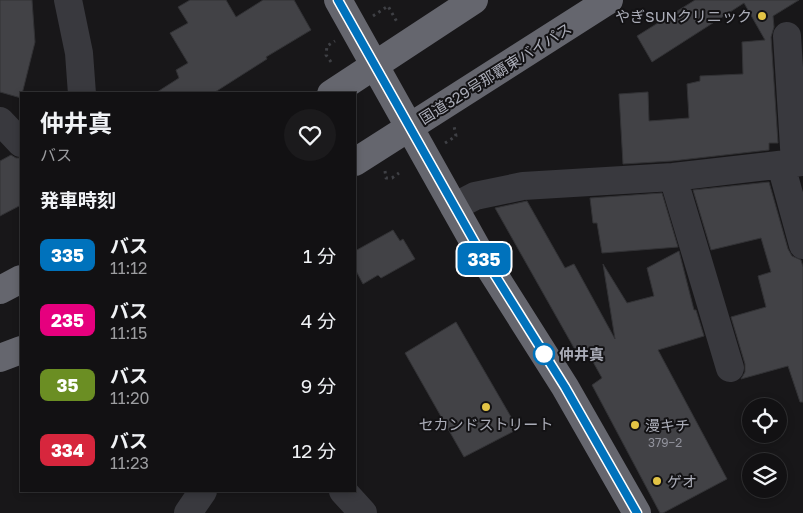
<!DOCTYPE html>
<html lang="ja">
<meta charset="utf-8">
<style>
body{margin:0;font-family:"Golos Text","Noto Sans JP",sans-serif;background:#1b1a1c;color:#f1f3f6;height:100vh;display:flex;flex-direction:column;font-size:19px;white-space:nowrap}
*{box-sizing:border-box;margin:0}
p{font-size:16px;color:#9c9da0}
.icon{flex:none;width:28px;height:28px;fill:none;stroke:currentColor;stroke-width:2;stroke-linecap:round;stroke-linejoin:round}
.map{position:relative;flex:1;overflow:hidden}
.panel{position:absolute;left:20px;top:92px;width:336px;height:400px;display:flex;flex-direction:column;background:#121113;border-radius:0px;box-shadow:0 2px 8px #0003,0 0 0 1px #313133}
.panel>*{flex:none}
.badge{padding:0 10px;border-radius:8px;font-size:18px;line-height:32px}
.controls{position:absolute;left:742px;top:398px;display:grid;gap:10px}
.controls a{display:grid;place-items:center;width:45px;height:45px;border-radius:50%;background:#121113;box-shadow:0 2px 8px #0003,0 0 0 1px #313133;font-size:25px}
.map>.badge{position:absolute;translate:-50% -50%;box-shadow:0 0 0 2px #fff}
h2{padding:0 20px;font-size:19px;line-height:45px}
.round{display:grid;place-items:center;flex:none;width:52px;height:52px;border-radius:26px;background:#1b1a1c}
.head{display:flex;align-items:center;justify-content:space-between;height:85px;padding:0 20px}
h1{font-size:24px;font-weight:700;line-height:38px}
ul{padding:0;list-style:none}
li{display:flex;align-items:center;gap:15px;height:65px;padding:0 20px}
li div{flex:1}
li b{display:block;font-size:19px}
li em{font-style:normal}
li .badge{min-width:55px;font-weight:700;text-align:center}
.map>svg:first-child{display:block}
.building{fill:#424246;stroke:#323235}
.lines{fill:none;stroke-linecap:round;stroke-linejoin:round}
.path{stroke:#3f4045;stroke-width:3;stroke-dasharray:2.5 4;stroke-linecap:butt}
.minor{stroke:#39393e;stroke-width:28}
.highway{stroke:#65666e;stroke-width:28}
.line-casing{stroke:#fff;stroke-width:11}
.line{stroke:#0072bc;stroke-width:8}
.poi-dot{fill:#e3c445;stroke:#131214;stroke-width:2}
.stop-dot{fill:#fff;stroke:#0072bc;stroke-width:2.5}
.labels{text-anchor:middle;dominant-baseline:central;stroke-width:4;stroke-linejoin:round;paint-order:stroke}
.number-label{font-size:12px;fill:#91929c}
.poi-label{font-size:15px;fill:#abadb8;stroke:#131214;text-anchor:start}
.street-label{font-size:15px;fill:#abadb8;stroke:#131214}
.stop-label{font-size:15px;font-weight:bold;fill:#abadb8;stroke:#131214;text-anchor:start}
</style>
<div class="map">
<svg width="803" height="513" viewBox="0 0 803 513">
<rect width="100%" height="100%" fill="#181719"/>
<path class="building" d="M0,0H32L35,42L21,98L0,92Z
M190,0H226L236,17L263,0H294L311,30L266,57L267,59L212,94H154L179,78L176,70L188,63L170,33L188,23L178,7Z
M695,0H799L773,16L774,27L771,37L778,143H769V150L672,161L623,164L619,94L648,92L649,121L689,118L687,84L700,81V76L743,74L742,42L765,40L744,3L652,62L637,36Z
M11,155L16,158H21V205L0,216V161Z
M769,182L788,249L792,256L801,260L803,267V402H800L788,366L741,379L745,372V364L731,317L766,307L758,276L771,272L761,238L711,250L693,190Z
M662,193L678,247L602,253L597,223H593L590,198Z
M527,201L565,268L574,264L615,339L603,264L627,303L654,296L647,268L679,251L694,310H696L704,336L658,350L727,479L663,513H660L592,385L602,378L587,351L578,355L495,208Z
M393,230L400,241L403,239L415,259L381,278L378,275L363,284L355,269V251Z
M456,322L518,429L464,457L405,353Z"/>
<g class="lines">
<path class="path" d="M373,16L388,6L397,22
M331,62L326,55L327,46L335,41
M445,143L456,136L454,126
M385,171L386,178H392L399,173"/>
<path class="minor" d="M68,0L79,53L82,94
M787,36L795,163
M0,121L21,143
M781,165L803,245
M673,177L730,368
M454,207L475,196L523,186L673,177L803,162
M343,491L363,513
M188,513L203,491"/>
<path class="highway" d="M338,0L477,248L565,387L637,513
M331,94L474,0
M355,162L609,0
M0,290L21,279
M0,358L21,350"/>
</g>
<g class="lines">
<defs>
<path id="line" d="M338,0L478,248L565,387L637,513"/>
</defs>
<use href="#line" class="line-casing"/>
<use href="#line" class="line"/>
</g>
<g class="poi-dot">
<circle cx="762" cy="16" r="5"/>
<circle cx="486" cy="407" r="5"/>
<circle cx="635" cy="425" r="5"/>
<circle cx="657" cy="481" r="5"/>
</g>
<circle class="stop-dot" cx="544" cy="354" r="10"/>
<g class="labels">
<g class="number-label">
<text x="665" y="442">379−2</text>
</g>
<g class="poi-label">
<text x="752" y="16" text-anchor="end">やぎSUNクリニック</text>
<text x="486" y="424" text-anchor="middle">セカンドストリート</text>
<text x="645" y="425">漫キチ</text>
<text x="667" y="481">ゲオ</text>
</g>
<g class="street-label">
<text transform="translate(495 73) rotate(-32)">国道329号那覇東バイパス</text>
</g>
<g class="stop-label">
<text x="559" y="354">仲井真</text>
</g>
</g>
</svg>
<div class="controls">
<a><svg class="icon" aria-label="locate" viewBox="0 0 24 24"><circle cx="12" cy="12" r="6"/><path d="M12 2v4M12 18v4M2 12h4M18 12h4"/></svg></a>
<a><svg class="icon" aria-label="layers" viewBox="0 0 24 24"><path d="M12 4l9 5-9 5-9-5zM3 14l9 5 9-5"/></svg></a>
</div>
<b class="badge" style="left:484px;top:259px;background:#0072bc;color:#fff">335</b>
<section class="panel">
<div class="head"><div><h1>仲井真</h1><p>バス</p></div><a class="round"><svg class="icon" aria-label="heart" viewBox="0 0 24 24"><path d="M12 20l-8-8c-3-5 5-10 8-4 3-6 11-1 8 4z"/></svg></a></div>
<h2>発車時刻</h2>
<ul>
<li><span class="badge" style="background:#0072bc;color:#fff">335</span><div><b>バス</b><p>11:12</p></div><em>1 分</em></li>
<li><span class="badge" style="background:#e6007e;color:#fff">235</span><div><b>バス</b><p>11:15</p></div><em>4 分</em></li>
<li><span class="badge" style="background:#6b8e23;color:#fff">35</span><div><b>バス</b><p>11:20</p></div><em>9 分</em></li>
<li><span class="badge" style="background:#d7263d;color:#fff">334</span><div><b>バス</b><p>11:23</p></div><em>12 分</em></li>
</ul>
</section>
</div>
